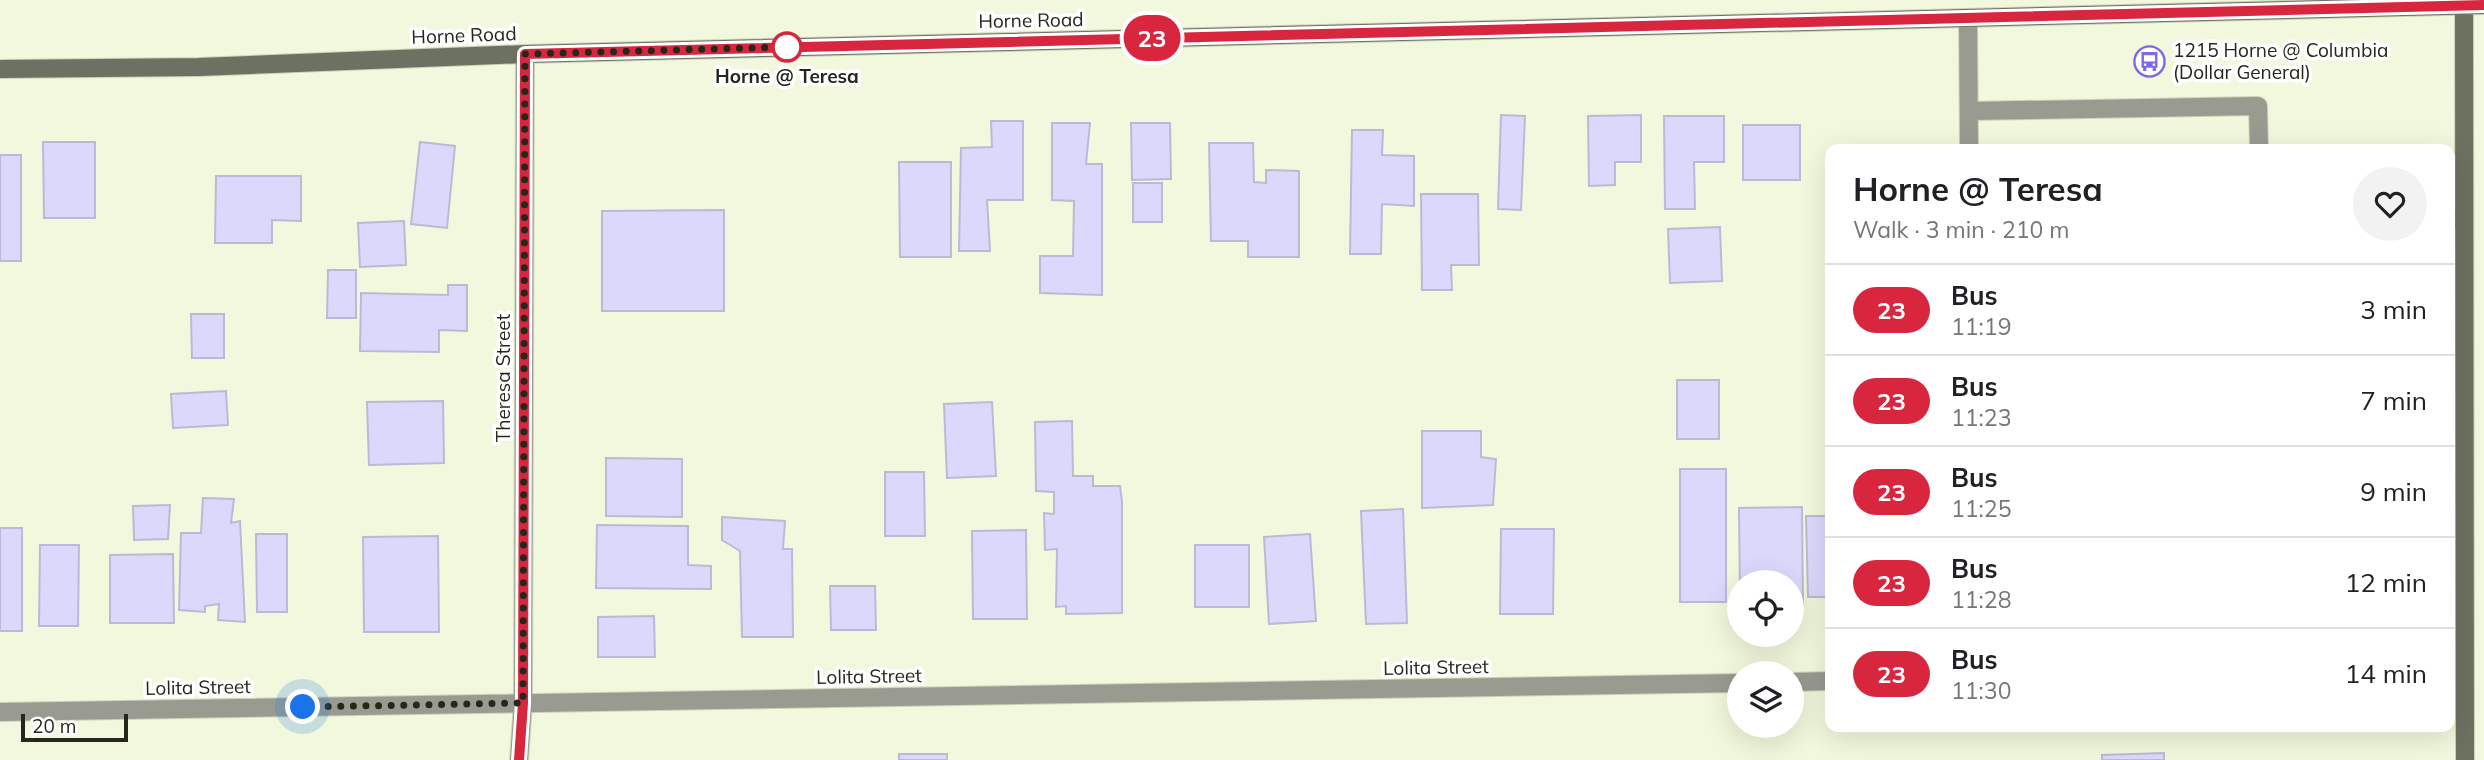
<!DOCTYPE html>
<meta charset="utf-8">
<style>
body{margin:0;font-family:Mulish,sans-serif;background:#f2f2f2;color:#202124;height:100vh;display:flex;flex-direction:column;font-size:26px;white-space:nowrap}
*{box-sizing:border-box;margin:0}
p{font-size:23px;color:#757577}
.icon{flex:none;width:38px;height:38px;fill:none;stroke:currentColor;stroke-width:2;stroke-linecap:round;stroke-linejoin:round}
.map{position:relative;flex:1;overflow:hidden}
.drawer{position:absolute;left:1825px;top:144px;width:630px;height:588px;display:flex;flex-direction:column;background:#fff;border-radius:14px;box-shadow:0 7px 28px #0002}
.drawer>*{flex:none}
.badge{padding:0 14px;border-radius:23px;font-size:24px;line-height:46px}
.buttons{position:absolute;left:1727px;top:570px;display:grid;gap:14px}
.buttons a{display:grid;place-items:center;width:77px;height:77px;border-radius:50%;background:#fff;box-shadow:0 7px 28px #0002;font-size:35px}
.scale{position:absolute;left:21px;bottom:18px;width:107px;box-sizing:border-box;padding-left:7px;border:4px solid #25271d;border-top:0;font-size:19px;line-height:24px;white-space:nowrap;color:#25271d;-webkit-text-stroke:5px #fff;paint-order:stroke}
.you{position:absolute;width:35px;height:35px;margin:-18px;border:5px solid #fff;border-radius:50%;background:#1a73e8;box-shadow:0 0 0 10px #1a73e833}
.map>.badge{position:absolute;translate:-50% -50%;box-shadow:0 0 0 4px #fff}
.round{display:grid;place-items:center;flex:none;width:74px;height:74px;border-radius:37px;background:#f2f2f2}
.overview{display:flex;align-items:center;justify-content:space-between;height:119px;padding:0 28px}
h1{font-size:33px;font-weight:700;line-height:52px}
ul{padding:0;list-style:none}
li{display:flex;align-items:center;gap:21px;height:91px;padding:0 28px;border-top:2px solid #e0e0e0}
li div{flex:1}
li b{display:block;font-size:26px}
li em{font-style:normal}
li .badge{min-width:77px;font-weight:700;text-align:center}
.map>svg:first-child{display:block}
.building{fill:#dad9fb;stroke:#bbbad4;stroke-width:2}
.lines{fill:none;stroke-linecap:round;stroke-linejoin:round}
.lane-casing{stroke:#cdd2ba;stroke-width:20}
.street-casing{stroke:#cdd2ba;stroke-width:20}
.secondary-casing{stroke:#cdd2ba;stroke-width:20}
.lane{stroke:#999b90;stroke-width:18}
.street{stroke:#999b90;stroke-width:18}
.secondary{stroke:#6d7161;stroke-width:18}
.line-casing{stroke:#fff;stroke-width:16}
.line{stroke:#d7263d;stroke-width:10}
.walk{stroke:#25271d;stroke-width:7;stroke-dasharray:0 12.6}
.stop-dot{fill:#fff;stroke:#d7263d;stroke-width:3.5}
.labels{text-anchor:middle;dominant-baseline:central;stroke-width:7;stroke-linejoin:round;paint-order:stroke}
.street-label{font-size:19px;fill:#25271d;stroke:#fff}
.poi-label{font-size:19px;fill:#25271d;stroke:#fff;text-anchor:start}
.stop-label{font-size:19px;font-weight:bold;fill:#25271d;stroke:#fff}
</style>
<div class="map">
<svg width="2484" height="760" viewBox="0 0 2484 760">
<rect width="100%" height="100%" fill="#f2f8dd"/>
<path class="building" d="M1501,115L1525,116L1521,210L1498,209Z
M1641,115V162H1615V185L1589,186L1588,116Z
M1664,116H1724V162H1694L1695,209H1665Z
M991,121H1023V200H987L990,251H959L961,148L992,147Z
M1052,123H1090L1086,164H1102V295L1040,293V256H1073L1074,201L1052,200Z
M1131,123H1170L1171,179L1132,180Z
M1743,125H1800V180H1743Z
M1352,130H1383L1382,155L1414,156V206L1382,204L1381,254H1350Z
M43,142H95V218H44Z
M420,142L455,146L447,228L411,224Z
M1209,143H1253L1254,182L1266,183V170L1299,171V257H1248V241H1211Z
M0,155H21V261H0Z
M899,162H951V257H900Z
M216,176H301V221L272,220V243H215Z
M1133,183H1162V222H1133Z
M1421,194H1478L1479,265H1451L1452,290H1422Z
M724,210V311H602V211Z
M404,221L406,265L360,267L358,223Z
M1720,227L1722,281L1670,283L1668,229Z
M328,270H356V318H327Z
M448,285H467V331L439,330V352L360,351L361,293L448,295Z
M191,314H224V358H192Z
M1677,380H1719V439H1677Z
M1826,382H1830V457H1826Z
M226,391L228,425L173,428L171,394Z
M443,401L444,463L369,465L367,402Z
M992,402L996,476L947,478L944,404Z
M1072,421L1073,476H1093V486H1120L1122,502V613L1066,614V606L1056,607L1057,549L1045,550L1044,513L1054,514V492L1036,491L1035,422Z
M1422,431H1481V457L1496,459L1493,505L1422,508Z
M606,458L682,459V517L606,516Z
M1680,469H1726V602H1680Z
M885,472H924L925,536H885Z
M203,498L234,499L231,523L240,521L245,622L218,620L219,604L205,606V612L179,610L181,533H201Z
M170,505L168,539L134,540L133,506Z
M1802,507L1803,606H1792V583H1740V600L1739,508Z
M1403,509L1407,623L1366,624L1361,511Z
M1806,516H1830V597H1808Z
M722,517L785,521L783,549H792L793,637H742L740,551L722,540Z
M597,525L688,526V565L711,566V589L596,588Z
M0,528H22V631H0Z
M1501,529H1554L1553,614H1500Z
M1026,530L1027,619H973L972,531Z
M256,534H287V612H257Z
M1310,534L1316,621L1269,624L1264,537Z
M438,536L439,632H364L363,537Z
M40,545H79L78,626H39Z
M1195,545H1249V607H1195Z
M173,554L174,623H110V555Z
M830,586H875L876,630H831Z
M654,616L655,657H598V617Z
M2164,753V760H2102V755Z
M899,754H947V760H899Z"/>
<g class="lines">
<defs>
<path id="lane" d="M1968,18L1969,149
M1969,111L2258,106L2259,149
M2450,219H2464"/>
<path id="street" d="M1792,682L1830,681
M0,712L1740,683
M519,760L523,703L525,54"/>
<path id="secondary" d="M2464,0L2465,760
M0,69L199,67L525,54L2484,5"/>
</defs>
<use href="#lane" class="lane-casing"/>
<use href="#street" class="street-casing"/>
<use href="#secondary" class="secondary-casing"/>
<use href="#lane" class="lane"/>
<use href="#street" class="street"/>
<use href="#secondary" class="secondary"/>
</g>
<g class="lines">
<defs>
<path id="line" d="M519,760L523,703L525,54L2484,5"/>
</defs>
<use href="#line" class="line-casing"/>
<use href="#line" class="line"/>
<path class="walk" d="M303,707L523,703L525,54L787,47"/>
</g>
<defs>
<symbol id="bus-ring" viewBox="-11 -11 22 22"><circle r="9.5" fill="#fff" stroke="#7c69e4" stroke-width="1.5"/><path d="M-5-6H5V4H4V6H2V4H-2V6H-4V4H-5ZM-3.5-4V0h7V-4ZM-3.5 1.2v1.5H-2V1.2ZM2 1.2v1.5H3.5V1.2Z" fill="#7c69e4"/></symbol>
</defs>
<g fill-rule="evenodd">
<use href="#bus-ring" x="2132" y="44" width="35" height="35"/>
</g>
<circle class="stop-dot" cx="787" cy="47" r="14"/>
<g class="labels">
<g class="street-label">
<text transform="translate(1031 20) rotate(-1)">Horne Road</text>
<text transform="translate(464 35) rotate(-2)">Horne Road</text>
<text transform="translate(503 378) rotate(-90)">Theresa Street</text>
<text transform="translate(1436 667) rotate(-1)">Lolita Street</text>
<text transform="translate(869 676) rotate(-1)">Lolita Street</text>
<text transform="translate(198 687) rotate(-1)">Lolita Street</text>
</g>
<g class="poi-label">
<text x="2173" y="50">1215 Horne @ Columbia<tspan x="2173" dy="22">(Dollar General)</tspan></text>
</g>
<g class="stop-label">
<text x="787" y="76">Horne @ Teresa</text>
</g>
</g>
</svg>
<div class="buttons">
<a><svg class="icon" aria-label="locate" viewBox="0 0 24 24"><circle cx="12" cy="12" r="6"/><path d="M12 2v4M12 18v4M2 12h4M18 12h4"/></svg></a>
<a><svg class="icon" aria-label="layers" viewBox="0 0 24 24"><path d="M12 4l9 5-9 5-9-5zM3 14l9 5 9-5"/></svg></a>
</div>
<div class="scale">20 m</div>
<div class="you" style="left:303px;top:707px"></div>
<b class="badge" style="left:1152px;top:38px;background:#d7263d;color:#fff">23</b>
<section class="drawer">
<div class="overview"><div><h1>Horne @ Teresa</h1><p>Walk · 3 min · 210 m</p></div><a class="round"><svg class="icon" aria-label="heart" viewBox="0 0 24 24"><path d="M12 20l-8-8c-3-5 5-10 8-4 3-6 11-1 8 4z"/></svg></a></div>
<ul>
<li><span class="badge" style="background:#d7263d;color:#fff">23</span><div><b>Bus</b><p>11:19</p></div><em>3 min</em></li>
<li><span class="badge" style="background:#d7263d;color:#fff">23</span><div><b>Bus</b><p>11:23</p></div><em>7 min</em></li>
<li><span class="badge" style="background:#d7263d;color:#fff">23</span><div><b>Bus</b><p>11:25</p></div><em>9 min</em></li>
<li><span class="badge" style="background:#d7263d;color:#fff">23</span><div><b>Bus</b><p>11:28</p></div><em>12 min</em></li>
<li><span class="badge" style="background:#d7263d;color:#fff">23</span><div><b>Bus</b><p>11:30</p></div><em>14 min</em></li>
</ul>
</section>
</div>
